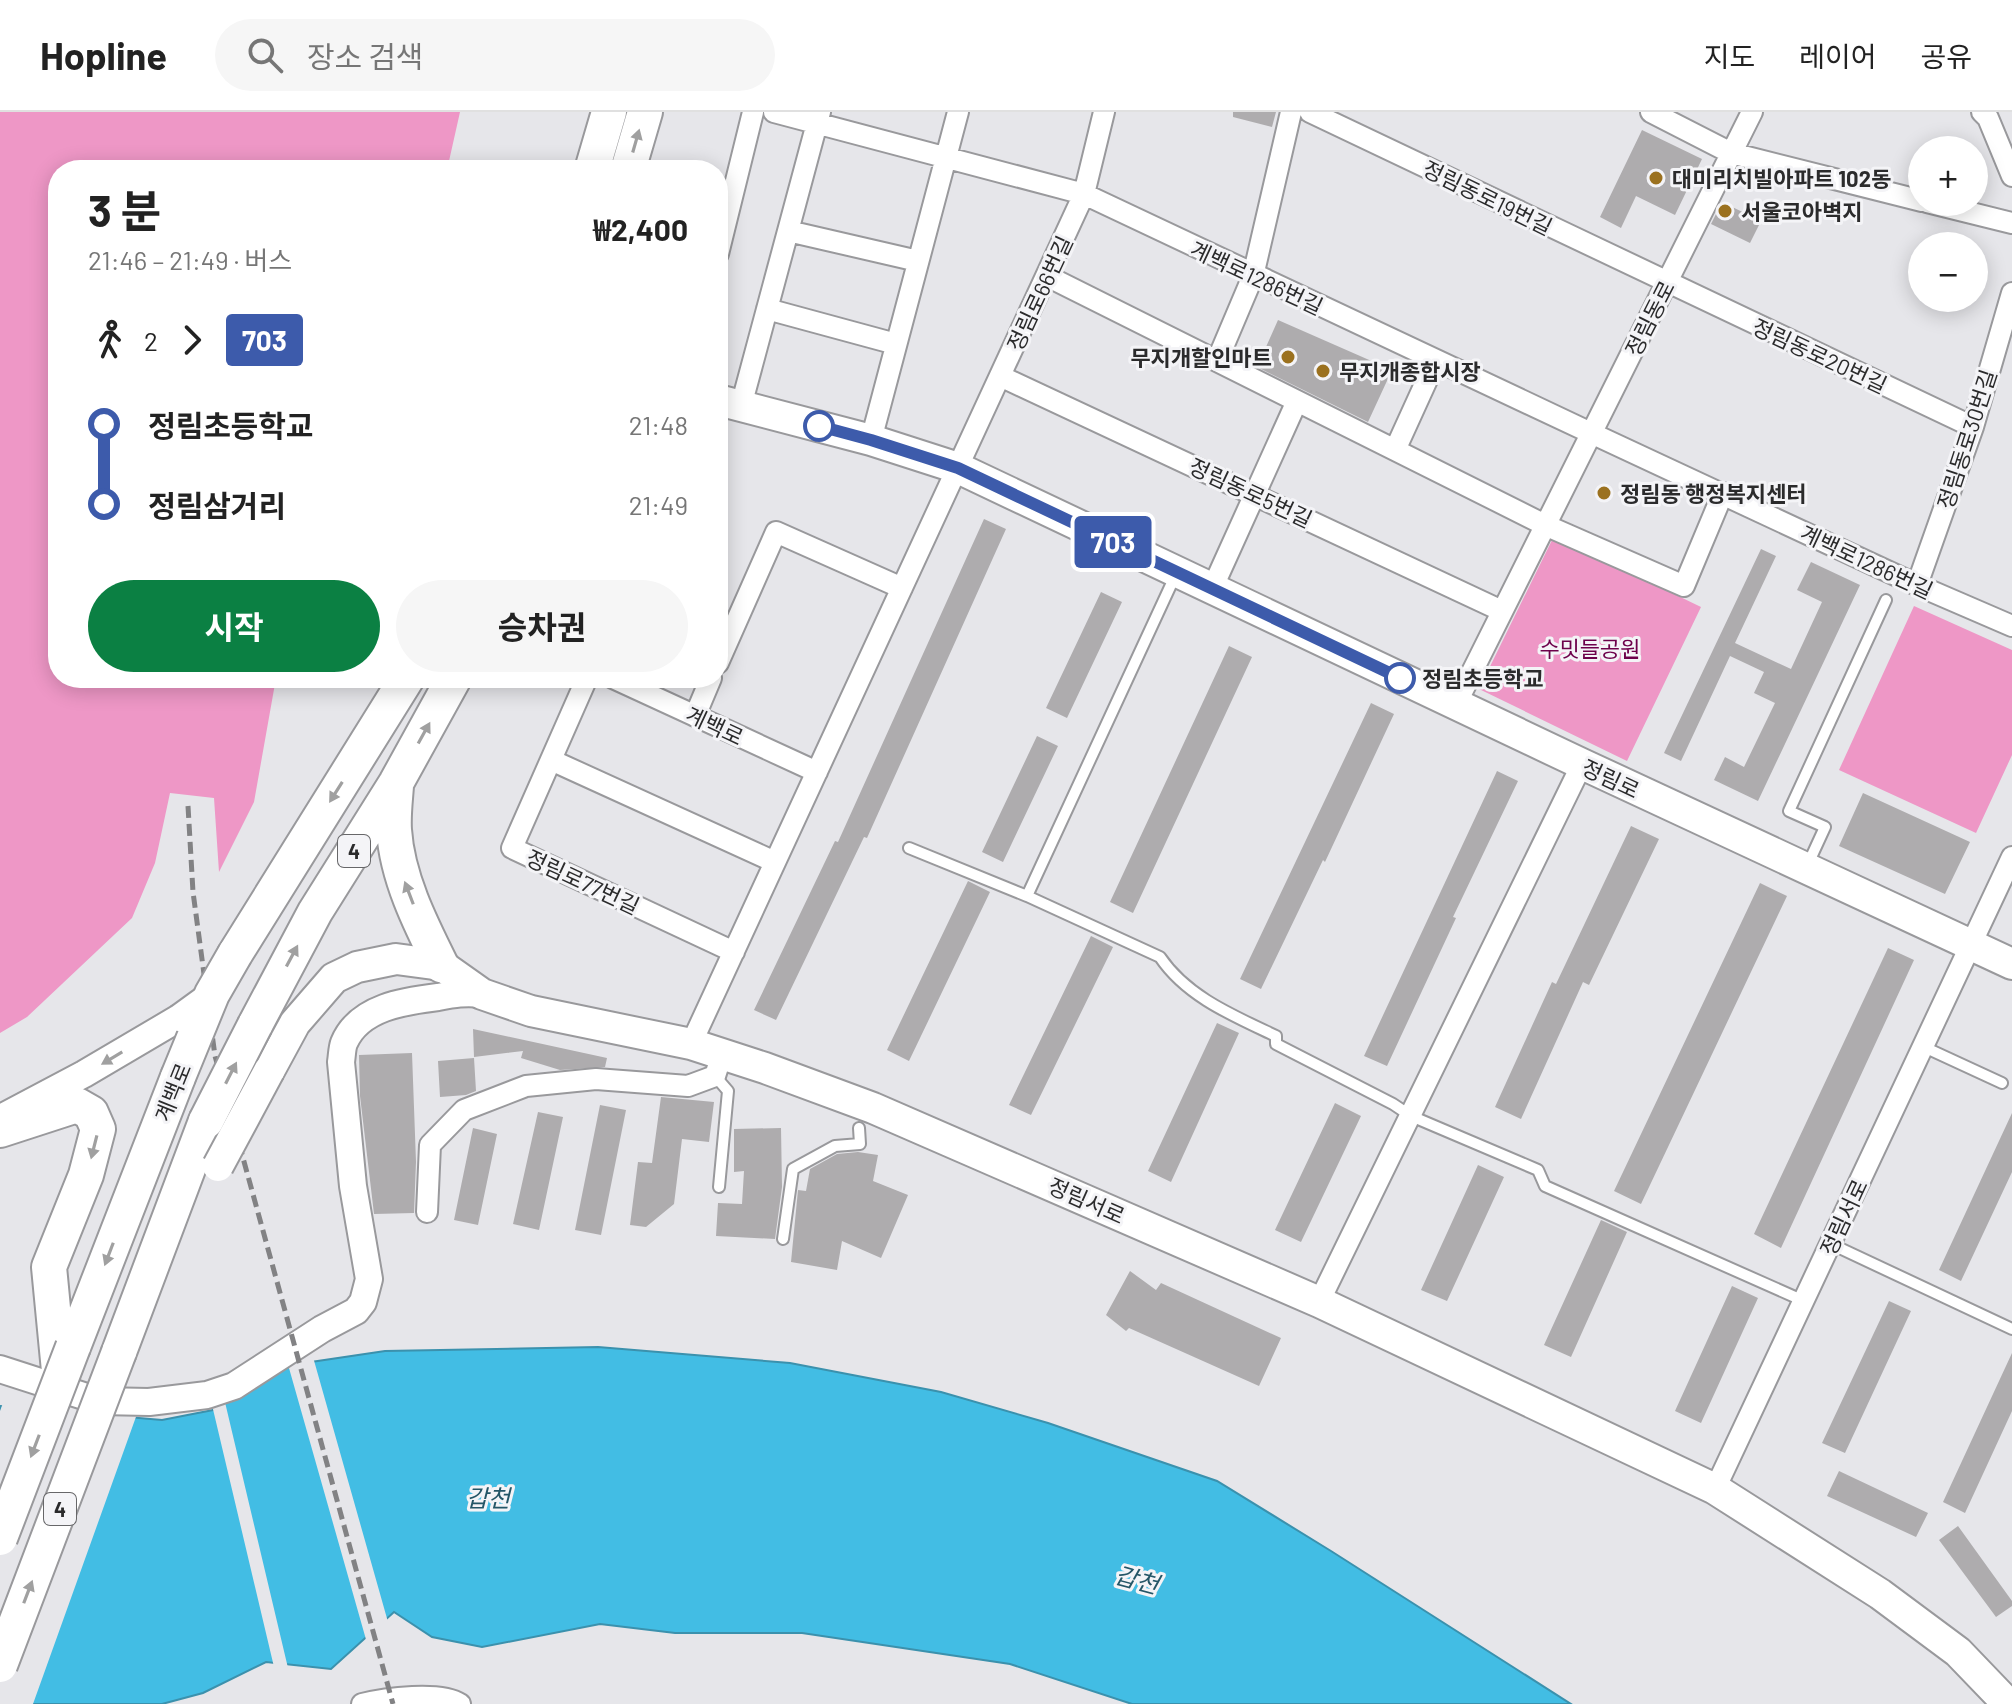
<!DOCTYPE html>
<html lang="ko">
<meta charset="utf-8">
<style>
body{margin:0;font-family:Barlow,"Noto Sans KR",sans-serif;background:#f6f6f6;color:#222;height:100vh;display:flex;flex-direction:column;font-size:30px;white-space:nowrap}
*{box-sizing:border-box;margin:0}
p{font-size:26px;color:#767676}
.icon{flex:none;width:44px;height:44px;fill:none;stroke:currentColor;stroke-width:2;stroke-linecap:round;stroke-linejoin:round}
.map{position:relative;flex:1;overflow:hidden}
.side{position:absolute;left:48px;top:48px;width:680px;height:528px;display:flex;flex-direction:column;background:#fff;border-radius:32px;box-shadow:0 4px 20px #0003}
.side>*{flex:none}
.badge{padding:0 16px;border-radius:6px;font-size:28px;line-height:52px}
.fabs{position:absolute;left:1908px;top:24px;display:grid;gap:16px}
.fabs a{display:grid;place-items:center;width:80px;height:80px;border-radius:50%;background:#fff;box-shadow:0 4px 20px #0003;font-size:40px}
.map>.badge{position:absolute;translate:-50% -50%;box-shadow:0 0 0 4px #fff}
.legs{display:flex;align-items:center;gap:12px;height:88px;padding:0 40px;font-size:26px}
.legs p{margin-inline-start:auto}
.head{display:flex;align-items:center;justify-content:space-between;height:136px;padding:0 40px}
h1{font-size:44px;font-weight:700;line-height:60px}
.primary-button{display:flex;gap:16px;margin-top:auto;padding:16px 40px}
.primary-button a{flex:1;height:92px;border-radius:48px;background:#0b8043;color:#fff;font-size:32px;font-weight:700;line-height:92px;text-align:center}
.primary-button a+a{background:#f6f6f6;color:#222}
ul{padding:0 40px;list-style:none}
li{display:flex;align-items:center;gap:28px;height:80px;font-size:30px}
li i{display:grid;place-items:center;width:12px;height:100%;margin:0 10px;background:currentColor}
li i::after{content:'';width:20px;height:20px;margin:-10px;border:6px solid;border-radius:50%;background:#fff}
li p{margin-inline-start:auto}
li:first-child i{background:linear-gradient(#0000 50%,currentColor 0)}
li:last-child i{background:linear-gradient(currentColor 50%,#0000 0)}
header{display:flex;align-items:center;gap:48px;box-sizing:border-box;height:112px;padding:0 40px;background:#fff;border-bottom:2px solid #e0e0e0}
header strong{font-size:38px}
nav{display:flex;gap:44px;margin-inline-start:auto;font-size:28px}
.search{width:560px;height:72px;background:#f6f6f6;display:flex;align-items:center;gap:20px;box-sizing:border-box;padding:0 28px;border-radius:44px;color:#767676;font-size:30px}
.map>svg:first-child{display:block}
.green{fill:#ee97c6}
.water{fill:#42bde4;stroke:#3b91ad;stroke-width:2}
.pier{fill:#e6e6ea}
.building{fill:#aeacae}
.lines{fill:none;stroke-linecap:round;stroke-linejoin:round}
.service-casing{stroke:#99999c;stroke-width:14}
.minor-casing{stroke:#99999c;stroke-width:24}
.tertiary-casing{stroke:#99999c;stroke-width:30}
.secondary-casing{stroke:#99999c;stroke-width:34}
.primary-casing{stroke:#99999c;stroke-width:38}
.service{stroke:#fff;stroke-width:10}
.minor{stroke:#fff;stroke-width:20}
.tertiary{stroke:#fff;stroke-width:26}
.secondary{stroke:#fff;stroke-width:30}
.primary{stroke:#fff;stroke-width:34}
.rail{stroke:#828284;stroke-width:5;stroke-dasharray:12 6;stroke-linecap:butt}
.tertiary-bridge-casing{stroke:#99999c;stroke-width:30;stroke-linecap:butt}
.secondary-bridge-casing{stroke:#99999c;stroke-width:34;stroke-linecap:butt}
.primary-bridge-casing{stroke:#99999c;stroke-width:38;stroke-linecap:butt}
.tertiary-bridge{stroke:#fff;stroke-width:26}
.secondary-bridge{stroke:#fff;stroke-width:30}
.primary-bridge{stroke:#fff;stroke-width:34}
.oneway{fill:#a0a0a0}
.line-1-casing{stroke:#fff;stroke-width:18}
.line-1{stroke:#3d5bab;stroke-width:12}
.poi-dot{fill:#9b711f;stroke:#f4f4f7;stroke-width:3}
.stop-1-dot{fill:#fff;stroke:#3d5bab;stroke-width:4}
.labels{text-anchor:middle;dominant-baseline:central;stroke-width:6;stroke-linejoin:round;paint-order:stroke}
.shield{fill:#f4f4f7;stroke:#676769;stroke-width:2}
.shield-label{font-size:20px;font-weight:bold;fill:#2b2b2c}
.poi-label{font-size:22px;font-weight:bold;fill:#2b2b2c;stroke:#f4f4f7;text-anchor:start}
.street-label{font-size:22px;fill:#2b2b2c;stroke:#f4f4f7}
.park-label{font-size:22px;fill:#6d014b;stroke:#f4f4f7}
.stop-label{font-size:22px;font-weight:bold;fill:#2b2b2c;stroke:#f4f4f7;text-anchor:start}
.water-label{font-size:24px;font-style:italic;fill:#245667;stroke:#f4f4f7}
</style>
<header>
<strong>Hopline</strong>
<div class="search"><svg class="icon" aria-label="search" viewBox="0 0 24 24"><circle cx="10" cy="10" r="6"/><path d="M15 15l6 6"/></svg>장소 검색</div>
<nav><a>지도</a><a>레이어</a><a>공유</a></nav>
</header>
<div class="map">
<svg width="2012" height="1592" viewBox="0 0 2012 1592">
<rect width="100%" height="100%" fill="#e6e6ea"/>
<path class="green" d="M0,0H460L447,58H58V566H276L254,690L219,760L214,686L170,681L155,751L132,806L27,905L0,921Z
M1554,424L1701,495L1627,649L1479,577Z
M1914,494L2012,538V643L1976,721L1839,658Z"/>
<path class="water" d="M598,1235L790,1251L941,1280L1048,1311L1217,1369L1331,1439L1571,1592H1132L1010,1552L802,1521H675L600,1512L482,1535L432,1525L394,1500L331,1557L266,1550L203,1581L162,1592H0V1294L162,1308L213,1298L284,1254L385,1239Z"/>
<path class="pier" d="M313,1245L388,1510L367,1531L287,1249Z
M224,1286L288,1556L274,1555L212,1293Z
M3,1291L137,1302L33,1592H0V1299Z"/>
<path class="building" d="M1233,0H1276L1272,15L1233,5Z
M1642,18L1702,47L1675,103L1636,84L1621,116L1600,105Z
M1722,90L1761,109L1750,131L1711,112Z
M1278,208L1392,258L1368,310L1257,255Z
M984,407L1006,417L867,726L864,725L776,908L754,898L835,729L838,730Z
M1761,437L1776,444L1735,531L1791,557L1822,490L1797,478L1811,450L1860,473L1758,689L1714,668L1725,645L1744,655L1775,591L1754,581L1764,560L1730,544L1681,649L1664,641Z
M1101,480L1122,490L1067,606L1046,596Z
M1229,534L1252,545L1133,801L1110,790Z
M1371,591L1394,602L1325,750L1323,748L1261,877L1240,867Z
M1037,624L1058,634L1003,750L982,740Z
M1497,659L1518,669L1453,805L1456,806L1387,954L1364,944Z
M1863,681L1970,730L1945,782L1839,734Z
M1631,714L1659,727L1589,873L1583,870L1521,1007L1495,995L1552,870L1556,872Z
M968,769L990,780L909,949L887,938Z
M1760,771L1787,784L1641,1092L1614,1079Z
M1091,824L1113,835L1031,1003L1009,993Z
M1888,836L1914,848L1781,1136L1754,1122Z
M1217,911L1239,921L1171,1070L1148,1059Z
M473,917L607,946L605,955L560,958L521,946L523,939L474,945Z
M412,941L416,1050L414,1101L374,1102L360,984L359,943Z
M474,946L476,979L466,983L440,985L438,949Z
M661,985L714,990L709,1030L682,1027L674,1092L646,1115L630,1113L638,1050L652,1051Z
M1335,991L1361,1004L1301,1130L1275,1118Z
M600,993L626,998L601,1123L575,1118Z
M538,1000L563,1005L539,1118L513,1112Z
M2012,1001V1060L1961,1169L1939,1158Z
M473,1016L497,1022L478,1113L454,1108Z
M781,1016L782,1075L775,1127L716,1124L718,1091L742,1092L744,1059L734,1060V1017Z
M858,1040L878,1043L873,1069L908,1083L881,1146L842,1129L837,1158L791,1150L798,1078L806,1079L810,1057L837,1042Z
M1478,1053L1504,1065L1447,1189L1421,1178Z
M1601,1108L1627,1120L1571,1245L1544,1233Z
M1130,1159L1156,1178L1161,1171L1281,1226L1259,1274L1129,1216L1126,1219L1106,1203Z
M1732,1174L1758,1186L1701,1311L1675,1299Z
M1889,1189L1911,1199L1845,1341L1822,1331Z
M2012,1241V1299L1965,1401L1943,1390Z
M1839,1359L1928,1401L1916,1425L1827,1384Z
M1958,1414L2012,1489V1494L1996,1505L1939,1428Z"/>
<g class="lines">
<defs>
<path id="service" d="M1176,462L1027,784L1160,845C1187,885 1234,904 1276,924V932L1393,992L1411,1004L1538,1058L1545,1074L1804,1189
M909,736L1027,784
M1808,752L1825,715L1789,699L1886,488
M1924,935L2002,971
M715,964L728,979L719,1075
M783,1127L793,1057L835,1034L860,1032L859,1016
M1831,1132L2012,1217"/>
<path id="minor" d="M774,0L1084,82L1591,321L1917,473L2012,514
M1310,0L1973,315
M1651,0L1731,41L1922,89
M1982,0L1988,6L2012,64
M1927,90L2012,111
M788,119L918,149
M718,142L753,0
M1047,164L1545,413L1684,474L1723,381
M767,197L896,232
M1217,249L1253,164L1291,0
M1000,264L1502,499
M741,294L820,0
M871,328L958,0
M1395,338L1436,248
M1917,473L1973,315L2012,181
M1212,477L1297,289
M718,551L776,420L902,476
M587,566L512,736L734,840
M613,566L817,660
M1456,592L1752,0
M695,604L711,566
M551,648L775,750
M691,932L1084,82L1104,0
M427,1100L430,1033L464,998L526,974L596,967L688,974L715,964L722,942
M1319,1190L1582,652
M1715,1377L2012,745
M362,1592C385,1586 441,1579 460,1592"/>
<path id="tertiary" d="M1,1006L84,962L179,906
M0,1257L99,1289L149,1290L207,1283L234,1274L322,1217L356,1199L363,1190L369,1167L353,1074L341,950C342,944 342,936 344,931C359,895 405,889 438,885C454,882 465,880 482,882"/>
<path id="secondary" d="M718,288L871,328L958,356L1582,652L2012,852
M269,959L295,911L334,866L357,855L396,847L441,853L482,882L531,899L691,932L765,956L873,996L1319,1190L1715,1377L1880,1482L1958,1540L2008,1592"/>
<path id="primary" d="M592,58L609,0
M628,58L645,0
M396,674C395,688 393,703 394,718C397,765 420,811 441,853
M235,842L407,566
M255,913L315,800L396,671L454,566
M0,1018L77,993L91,1001L98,1017L86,1063L49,1155L60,1269
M73,1235L178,965
M119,1240L206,1009"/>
</defs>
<use href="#service" class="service-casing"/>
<use href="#minor" class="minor-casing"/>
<use href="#tertiary" class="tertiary-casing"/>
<use href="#secondary" class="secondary-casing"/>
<use href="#primary" class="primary-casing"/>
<use href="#service" class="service"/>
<use href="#minor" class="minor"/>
<use href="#tertiary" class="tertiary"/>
<use href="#secondary" class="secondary"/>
<use href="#primary" class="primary"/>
<path class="rail" d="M188,694L193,780L215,944L393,1592"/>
<defs>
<path id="tertiary-bridge" d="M179,906L212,882"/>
<path id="secondary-bridge" d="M218,1054L269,959"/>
<path id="primary-bridge" d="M178,965L212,882L235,842
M206,1009L255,913
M0,1426L73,1235
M0,1553L119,1240"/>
</defs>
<use href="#tertiary-bridge" class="tertiary-bridge-casing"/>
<use href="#secondary-bridge" class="secondary-bridge-casing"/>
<use href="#primary-bridge" class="primary-bridge-casing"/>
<use href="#tertiary-bridge" class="tertiary-bridge"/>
<use href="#secondary-bridge" class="secondary-bridge"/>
<use href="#primary-bridge" class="primary-bridge"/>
</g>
<defs><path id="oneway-solid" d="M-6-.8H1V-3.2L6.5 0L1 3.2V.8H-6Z" transform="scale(2)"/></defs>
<g class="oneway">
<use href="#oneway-solid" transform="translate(636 29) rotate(-74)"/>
<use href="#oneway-solid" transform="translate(424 621) rotate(-61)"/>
<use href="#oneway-solid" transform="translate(336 680) rotate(122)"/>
<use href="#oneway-solid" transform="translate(409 781) rotate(-111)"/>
<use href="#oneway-solid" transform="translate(292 844) rotate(-62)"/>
<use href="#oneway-solid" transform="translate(112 946) rotate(149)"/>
<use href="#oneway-solid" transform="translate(231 961) rotate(-63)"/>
<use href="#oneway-solid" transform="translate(94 1035) rotate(104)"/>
<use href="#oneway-solid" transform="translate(109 1142) rotate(111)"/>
<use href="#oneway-solid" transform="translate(35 1334) rotate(111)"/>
<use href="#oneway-solid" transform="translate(28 1480) rotate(-69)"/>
</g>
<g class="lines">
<defs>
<path id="line-1" d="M819,314L871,328L958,356L1400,566"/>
</defs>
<use href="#line-1" class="line-1-casing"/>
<use href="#line-1" class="line-1"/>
</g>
<g class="poi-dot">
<circle cx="1656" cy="66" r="8"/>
<circle cx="1725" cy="99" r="8"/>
<circle cx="1288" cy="245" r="8"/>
<circle cx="1323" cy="259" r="8"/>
<circle cx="1604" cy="381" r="8"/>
</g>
<g class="stop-1-dot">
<circle cx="819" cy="314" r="14"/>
<circle cx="1400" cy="566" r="14"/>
</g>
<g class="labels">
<g class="shield">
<rect x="338" y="723" width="32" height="32" rx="6"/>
<rect x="44" y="1381" width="32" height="32" rx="6"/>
</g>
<g class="shield-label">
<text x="354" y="739">4</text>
<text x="60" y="1397">4</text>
</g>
<g class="poi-label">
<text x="1672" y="66">대미리치빌아파트 102동</text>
<text x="1741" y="99">서울코아벽지</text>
<text x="1272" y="245" text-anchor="end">무지개할인마트</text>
<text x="1339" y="259">무지개종합시장</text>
<text x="1620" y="381">정림동 행정복지센터</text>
</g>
<g class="street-label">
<text transform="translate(1488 85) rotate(26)">정림동로19번길</text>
<text transform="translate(1257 165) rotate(25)">계백로1286번길</text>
<text transform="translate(1039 181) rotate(-65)">정림로66번길</text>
<text transform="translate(1649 206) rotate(-63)">정림동로</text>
<text transform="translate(1820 243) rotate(25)">정림동로20번길</text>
<text transform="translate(1966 327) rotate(-72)">정림동로30번길</text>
<text transform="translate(1251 380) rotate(25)">정림동로5번길</text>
<text transform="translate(1867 449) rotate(25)">계백로1286번길</text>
<text transform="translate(715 613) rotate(25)">계백로</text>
<text transform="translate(1611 666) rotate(25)">정림로</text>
<text transform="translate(583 769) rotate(25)">정림로77번길</text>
<text transform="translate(172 980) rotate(-68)">계백로</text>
<text transform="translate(1087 1088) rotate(24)">정림서로</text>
<text transform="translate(1843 1105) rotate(-65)">정림서로</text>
</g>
<g class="park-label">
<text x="1590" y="536">수밋들공원</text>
</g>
<g class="stop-label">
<text x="1422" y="566">정림초등학교</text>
</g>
<g class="water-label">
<text x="488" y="1385">갑천</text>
<text transform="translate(1137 1467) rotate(15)">갑천</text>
</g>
</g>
</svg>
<div class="fabs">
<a>+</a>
<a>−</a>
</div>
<b class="badge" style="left:1113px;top:430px;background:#3d5bab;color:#fff">703</b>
<section class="side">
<div class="head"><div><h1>3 분</h1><p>21:46 – 21:49 · 버스</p></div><b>₩2,400</b></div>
<div class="legs"><svg class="icon" aria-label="walk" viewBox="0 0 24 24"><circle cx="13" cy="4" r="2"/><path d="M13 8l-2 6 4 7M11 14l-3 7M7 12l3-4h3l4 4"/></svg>2<svg class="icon" aria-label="forward" viewBox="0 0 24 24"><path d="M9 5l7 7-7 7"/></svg><b class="badge" style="background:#3d5bab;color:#fff">703</b></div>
<ul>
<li><i style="color:#3d5bab"></i><b>정림초등학교</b><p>21:48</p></li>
<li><i style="color:#3d5bab"></i><b>정림삼거리</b><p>21:49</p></li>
</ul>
<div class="primary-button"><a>시작</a><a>승차권</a></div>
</section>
</div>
